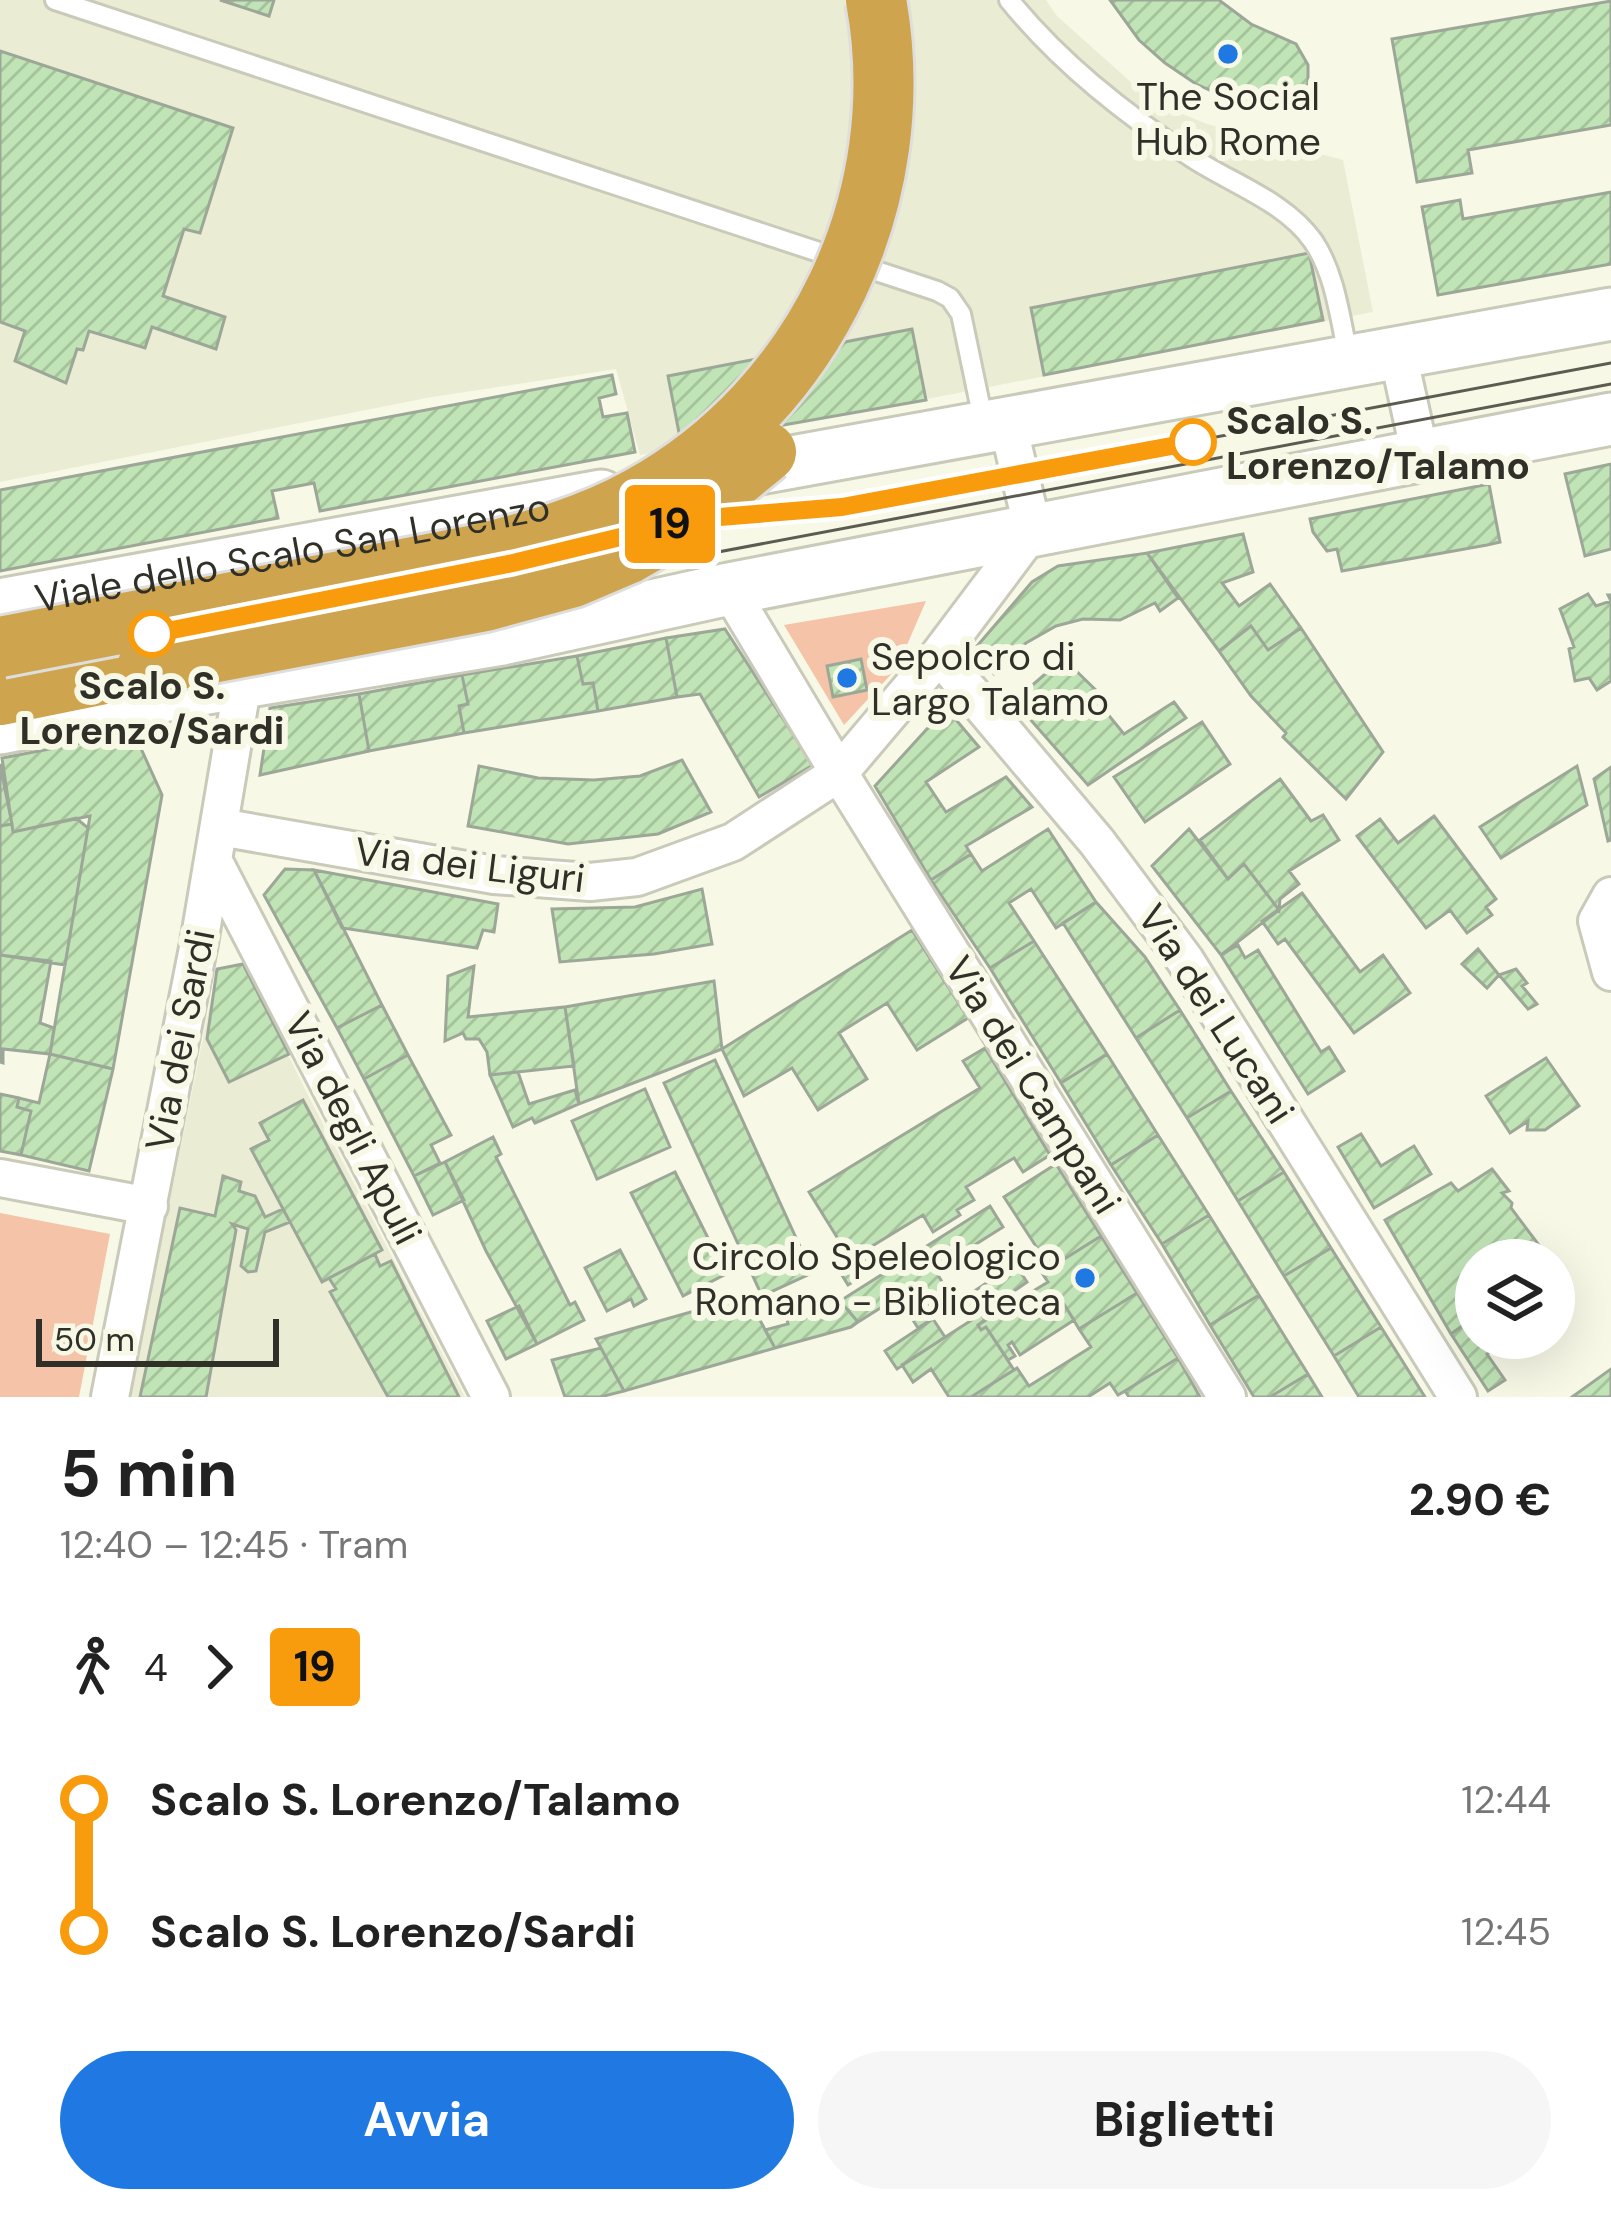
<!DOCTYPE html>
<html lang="it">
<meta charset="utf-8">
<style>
body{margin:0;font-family:"DM Sans",sans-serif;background:#f6f6f6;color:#222;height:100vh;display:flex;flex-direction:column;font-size:45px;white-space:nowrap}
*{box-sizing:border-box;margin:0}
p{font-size:39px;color:#767676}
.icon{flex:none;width:66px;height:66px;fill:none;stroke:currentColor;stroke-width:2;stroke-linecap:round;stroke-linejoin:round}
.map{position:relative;height:1397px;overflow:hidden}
.details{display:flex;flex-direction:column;background:#fff;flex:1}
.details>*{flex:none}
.badge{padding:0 24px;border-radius:9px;font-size:42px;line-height:78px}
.tools{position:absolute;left:1455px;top:1239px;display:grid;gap:24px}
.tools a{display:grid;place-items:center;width:120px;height:120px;border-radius:50%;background:#fff;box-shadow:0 12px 48px #0002;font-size:60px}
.scale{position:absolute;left:36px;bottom:30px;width:243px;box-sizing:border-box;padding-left:12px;border:6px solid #303029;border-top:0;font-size:33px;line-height:42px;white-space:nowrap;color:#303029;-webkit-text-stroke:9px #f7f8e6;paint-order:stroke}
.map>.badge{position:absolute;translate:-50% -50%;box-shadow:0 0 0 6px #fff}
.legs{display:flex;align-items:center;gap:18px;height:132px;padding:0 60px;font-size:39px}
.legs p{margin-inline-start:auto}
.headline{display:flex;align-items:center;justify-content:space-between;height:204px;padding:0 60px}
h1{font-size:66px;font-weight:700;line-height:90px}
.primary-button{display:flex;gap:24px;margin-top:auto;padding:24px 60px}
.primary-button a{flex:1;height:138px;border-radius:72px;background:#2079e3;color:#fff;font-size:48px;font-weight:700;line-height:138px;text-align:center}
.primary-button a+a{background:#f6f6f6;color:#222}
ul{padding:0 60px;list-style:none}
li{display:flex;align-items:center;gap:42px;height:132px;font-size:45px}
li i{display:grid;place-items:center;width:18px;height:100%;margin:0 15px;background:currentColor}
li i::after{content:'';width:30px;height:30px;margin:-15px;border:9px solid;border-radius:50%;background:#fff}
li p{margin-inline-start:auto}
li:first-child i{background:linear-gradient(#0000 50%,currentColor 0)}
li:last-child i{background:linear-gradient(currentColor 50%,#0000 0)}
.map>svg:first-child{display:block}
.built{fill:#ebecd4}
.grass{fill:#f4c3a8}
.building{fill:url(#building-hatch);stroke:#9ca798;stroke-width:3}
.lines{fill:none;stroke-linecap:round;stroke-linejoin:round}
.service-casing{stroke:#c9cab9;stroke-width:24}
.minor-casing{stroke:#c9cab9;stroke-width:42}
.secondary-casing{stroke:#c9cab9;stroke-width:57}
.trunk-casing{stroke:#dededd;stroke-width:66}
.service{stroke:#fff;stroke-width:18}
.minor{stroke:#fff;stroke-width:36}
.secondary{stroke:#fff;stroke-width:51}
.trunk{stroke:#cea44f;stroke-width:60}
.tram{stroke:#5b5b51;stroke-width:3}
.trunk-bridge-casing{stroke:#dededd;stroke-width:66;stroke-linecap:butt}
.trunk-bridge{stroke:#cea44f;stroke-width:60}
.line-1-casing{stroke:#fff;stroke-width:27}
.line-1{stroke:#f89c0e;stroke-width:18}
.poi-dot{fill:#2079e3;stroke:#f7f8e6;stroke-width:4.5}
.stop-1-dot{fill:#fff;stroke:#f89c0e;stroke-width:6}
.labels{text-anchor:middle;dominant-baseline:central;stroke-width:12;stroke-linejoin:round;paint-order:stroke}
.poi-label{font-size:39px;fill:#303029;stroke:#f7f8e6}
.stop-label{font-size:39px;font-weight:bold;fill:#303029;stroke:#f7f8e6;text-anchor:start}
.street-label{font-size:39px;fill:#303029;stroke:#f7f8e6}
</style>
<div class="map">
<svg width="1611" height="1397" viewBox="0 0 1611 1397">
<defs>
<pattern id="building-hatch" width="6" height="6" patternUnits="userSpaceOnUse" patternTransform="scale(3)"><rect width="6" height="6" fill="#c0e4b6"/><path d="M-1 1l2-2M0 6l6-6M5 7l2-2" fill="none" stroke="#a5c49c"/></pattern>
</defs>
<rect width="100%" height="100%" fill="#f7f8e6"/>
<path class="built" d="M0,0H1046L1057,16L1153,102L1207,124L1343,160L1373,312L640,455L616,369L432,397L0,482Z
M243,964L306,1091L465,1397H130L217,969Z"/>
<path class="grass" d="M926,601L897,668L844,725L784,625Z
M0,1213L110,1234L79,1397H0Z"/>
<path class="building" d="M220,0H274L269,16Z
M1110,0H1219L1251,24L1296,44L1308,65V83L1295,103L1274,108L1232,100L1196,84L1165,63L1139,40Z
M1611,1V125L1468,150L1472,173L1417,182L1392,39Z
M0,51L233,128L200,233L184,229L163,296L225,317L216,349L152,327L145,348L89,331L83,350L77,349L66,383L15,361L25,331L0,322Z
M1611,192V264L1438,295L1422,207L1460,200L1463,219Z
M1309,253L1323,320L1044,375L1031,308Z
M912,329L926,400L681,443L668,376Z
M612,375L616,394L599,398L603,417L627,413L635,452L320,511L314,483L272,491L278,518L0,571V490Z
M1611,464V549L1585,556L1565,474Z
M1489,484L1500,542L1487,545L1342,571L1337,549L1327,551L1313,532L1310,519Z
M1243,534L1253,572L1222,583L1239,606L1270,584L1301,628L1268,650L1251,626L1219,651L1147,553Z
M1147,553L1178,598L1160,611L1155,603L1120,620L1083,619L1056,626L1026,643L994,674L972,652L1032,582L1058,566Z
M1588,594L1596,606L1611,601L1608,595H1611V681L1597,690L1589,678L1575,681L1569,649L1574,647L1560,609Z
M1251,626L1268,650L1301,628L1383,752L1346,799L1283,737L1286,733L1251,696L1219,651Z
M725,629L813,765L759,797L700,694L677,697L666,638Z
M666,638L677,697L598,711L593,683L583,684L577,656Z
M577,656L583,684L593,683L598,711L464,733L459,706L468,704L462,675Z
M861,659L867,690L833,697L827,666Z
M1067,662L1103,697L1097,701L1124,734L1174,702L1186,718L1088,785L1014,701L1044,675Z
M462,675L468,704L459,706L464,733L369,751L359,694Z
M359,694L369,751L260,775L270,708Z
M946,708L979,747L926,782L946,812L1006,777L1032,807L966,846L971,854L931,880L875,786Z
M1202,722L1230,764L1145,822L1114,777Z
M134,733L162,795L113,1069L50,1054L90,816L13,832L2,758Z
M682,760L711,812L658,834L568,844L468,826L479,766L538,778L594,780L640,776Z
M0,764L12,824L0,826Z
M1577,766L1587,805L1501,858L1480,827Z
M1611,767V840L1608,841L1594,779Z
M1280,779L1311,821L1323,815L1339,840L1289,871L1299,884L1280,899L1279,910L1244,864L1228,879L1200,840Z
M1434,816L1496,899L1486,907L1492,915L1467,933L1450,910L1426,928L1357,836L1380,819L1398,843Z
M76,818L88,828L65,965L0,955V826L12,824L13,832Z
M1048,829L1096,902L1056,928L1031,889L1009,903L1034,941L990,968L931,880L971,854L982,871Z
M1189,829L1228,879L1244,864L1279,910L1221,955L1152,866Z
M285,869L314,870L382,1005L337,1028L264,895Z
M314,870L498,904L494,932L483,930L477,948L342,928Z
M702,889L712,944L654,954L560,962L552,909L635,907Z
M1302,893L1360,972L1383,955L1410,993L1354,1033L1285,939L1278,944L1262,921Z
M1096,902L1145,957L1180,1010L1136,1038L1063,923Z
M912,930L968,1018L917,1050L887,1003L839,1033L867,1079L818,1110L792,1068L744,1096L722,1049Z
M1034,941L1107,1054L1061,1083L990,968Z
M1238,945L1245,958L1258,950L1321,1052L1329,1047L1344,1071L1308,1094L1221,955Z
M1478,949L1499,975L1487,988L1462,964Z
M0,955L51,961L40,1023L54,1028L50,1054L3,1049V1063L0,1062Z
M243,964L289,1054L229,1082L207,1039L217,969Z
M474,966L468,1017L565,1007L574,1066L490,1075L487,1052L479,1039H466L463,1033L445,1041L448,976Z
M1516,969L1527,983L1522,986L1537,1004L1528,1009L1499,975Z
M714,981L722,1049L579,1104L565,1007Z
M382,1005L408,1055L364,1079L337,1028Z
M1180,1010L1231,1091L1187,1118L1136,1038Z
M985,1048L1050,1155L1023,1172L1014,1158L966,1187L974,1200L957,1210L960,1215L933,1232L923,1215L869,1248L880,1265L848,1285L835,1264L848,1255L809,1192L980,1088L963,1061Z
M50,1054L113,1069L89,1171L21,1155L31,1111L17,1107L19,1098L39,1103Z
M1107,1054L1158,1135L1111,1165L1061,1083Z
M408,1055L451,1135L431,1145L440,1163L414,1176L364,1079Z
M1546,1058L1579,1106L1545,1130H1527L1528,1121L1510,1133L1486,1096Z
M715,1060L812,1273L762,1296L664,1083Z
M518,1072L529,1104L575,1090L579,1104L535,1123L532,1118L513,1127L490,1075Z
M645,1089L670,1147L597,1179L572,1121Z
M1231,1091L1284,1172L1238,1201L1187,1118Z
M0,1094L19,1098L17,1107L31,1111L21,1155L0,1151Z
M303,1100L382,1250L322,1282L251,1149L269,1140L260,1123Z
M1361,1134L1381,1166L1414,1146L1431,1174L1374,1208L1338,1147Z
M1158,1135L1209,1215L1162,1244L1111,1165Z
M493,1137L501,1154L496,1157L570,1305L575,1302L584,1320L537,1344L486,1251L445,1162Z
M445,1162L464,1200L433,1215L414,1176Z
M1056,1164L1101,1236L1050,1268L1004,1197Z
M1492,1169L1509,1191L1502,1193L1512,1203L1511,1208L1548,1257L1476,1260V1316L1451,1334L1385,1220L1451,1183L1458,1191Z
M675,1172L726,1274L683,1296L631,1193Z
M1284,1172L1331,1248L1284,1276L1238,1201Z
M223,1176L241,1182L239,1191L255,1196L265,1217L283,1209L290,1222L265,1232L256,1271L248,1272L241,1266L248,1229L232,1224L236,1230L206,1397H140L180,1208L215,1216Z
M990,1206L1003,1227L935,1270L955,1304L918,1328L898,1297L858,1322L840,1301Z
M1209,1215L1259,1295L1210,1325L1162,1244Z
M1101,1236L1137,1293L1079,1329L1064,1304L1044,1316L1030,1293L1048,1282L1042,1273Z
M1331,1248L1381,1327L1334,1356L1284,1276Z
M620,1250L646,1299L634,1306L631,1299L607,1311L585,1268Z
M375,1254L380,1266L391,1261L459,1397H388L330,1292L336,1289L329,1278Z
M1015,1264L1027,1282L981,1314L977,1308L964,1317L955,1304Z
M1030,1293L1044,1316L1064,1304L1074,1320L1020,1355L1012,1342L1008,1345L1015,1356L1008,1360L986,1327L981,1330L978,1325Z
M1137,1293L1178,1358L1125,1391L1118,1395L1110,1383L1088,1397H971L1017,1368L1029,1386L1091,1347L1079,1329Z
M798,1295L803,1313L824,1306L826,1310L840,1301L858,1322L851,1327L775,1348L765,1330L788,1324L782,1299Z
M1259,1295L1308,1374L1270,1397H1254L1210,1325Z
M747,1296L775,1348L624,1391L596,1339Z
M519,1306L537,1344L506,1359L487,1321Z
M981,1314L985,1320L978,1325L981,1330L986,1327L1014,1370L971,1397H949L931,1369L913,1382L902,1365Z
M1476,1316V1338H1498L1501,1342L1487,1354L1505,1380L1488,1391L1451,1334Z
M933,1319L945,1337L897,1369L885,1351Z
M1381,1327L1425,1397H1359L1334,1356Z
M601,1348L624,1391L600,1397H565L552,1360Z
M1178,1358L1200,1397H1129L1125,1391Z
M1611,1369V1397H1572Z
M1308,1374L1322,1397H1270Z"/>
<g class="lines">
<defs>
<path id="service" d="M55,0L937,291L950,298L961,314L984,424
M1009,0C1060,63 1123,113 1191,157C1230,183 1285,201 1313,241C1335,273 1340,318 1348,355"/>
<path id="minor" d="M1398,354L1420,454
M729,589L839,773L939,655L1033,530L1008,425
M939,655L1097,842L1185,960L1458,1397
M220,827L494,875L590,882L637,877L733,842L839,773L1227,1397
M213,860L491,1397
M1611,896L1597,921L1611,972
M0,1178L149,1206
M110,1397L199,943L243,682"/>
<g id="secondary">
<path d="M726,474L1611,314"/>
<path id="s1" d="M0,605L601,496"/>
<path d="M0,728L183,692L502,639L729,589L1611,419"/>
</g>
<path id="trunk" d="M0,695L148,665"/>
</defs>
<use href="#service" class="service-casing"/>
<use href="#minor" class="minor-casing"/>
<use href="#secondary" class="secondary-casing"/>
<use href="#trunk" class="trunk-casing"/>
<use href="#service" class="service"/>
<use href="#minor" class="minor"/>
<use href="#secondary" class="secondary"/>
<use href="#trunk" class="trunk"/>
<path class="tram" d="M507,580L665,562L1611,384
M0,663L494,567L695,519L864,503L1611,363"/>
<defs>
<path id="trunk-bridge" d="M0,647L476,555C533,541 588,526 640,497C816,399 912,198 876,0
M148,665L485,601L573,577L627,554L677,525L766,452"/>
</defs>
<use href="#trunk-bridge" class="trunk-bridge-casing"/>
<use href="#trunk-bridge" class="trunk-bridge"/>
</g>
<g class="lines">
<defs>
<path id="line-1" d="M152,634L513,563L695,519L842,507L1193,442"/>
</defs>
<use href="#line-1" class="line-1-casing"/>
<use href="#line-1" class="line-1"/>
</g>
<g class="poi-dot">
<circle cx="1228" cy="54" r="12"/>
<circle cx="847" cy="678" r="12"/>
<circle cx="1085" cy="1278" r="12"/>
</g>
<g class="stop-1-dot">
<circle cx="1193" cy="442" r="21"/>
<circle cx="152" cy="634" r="21"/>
</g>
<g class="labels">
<g class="poi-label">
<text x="1228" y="96">The Social<tspan x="1228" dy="45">Hub Rome</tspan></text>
<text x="871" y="656" text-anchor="start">Sepolcro di<tspan x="871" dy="45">Largo Talamo</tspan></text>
<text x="1061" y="1256" text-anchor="end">Circolo Speleologico<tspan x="1061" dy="45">Romano - Biblioteca</tspan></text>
</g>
<g class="stop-label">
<text x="1226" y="420">Scalo S.<tspan x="1226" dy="45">Lorenzo/Talamo</tspan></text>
<text x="152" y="685" text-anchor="middle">Scalo S.<tspan x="152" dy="45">Lorenzo/Sardi</tspan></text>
</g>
<g class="street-label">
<text stroke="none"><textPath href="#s1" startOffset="297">Viale dello Scalo San Lorenzo</textPath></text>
<text transform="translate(470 865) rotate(7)">Via dei Liguri</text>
<text transform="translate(1216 1014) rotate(57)">Via dei Lucani</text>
<text transform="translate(180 1040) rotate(-79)">Via dei Sardi</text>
<text transform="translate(1033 1085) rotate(58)">Via dei Campani</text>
<text transform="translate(353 1128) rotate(63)">Via degli Apuli</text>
</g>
</g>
</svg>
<div class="tools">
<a><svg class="icon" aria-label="layers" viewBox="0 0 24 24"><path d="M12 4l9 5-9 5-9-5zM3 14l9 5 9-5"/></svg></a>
</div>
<div class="scale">50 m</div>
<b class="badge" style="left:670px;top:524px;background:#f89c0e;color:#111">19</b>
</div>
<section class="details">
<div class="headline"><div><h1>5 min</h1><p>12:40 – 12:45 · Tram</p></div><b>2.90 €</b></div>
<div class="legs"><svg class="icon" aria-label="walk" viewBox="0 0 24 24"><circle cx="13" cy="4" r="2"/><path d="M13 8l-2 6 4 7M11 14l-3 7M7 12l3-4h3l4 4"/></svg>4<svg class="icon" aria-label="forward" viewBox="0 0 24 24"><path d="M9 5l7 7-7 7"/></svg><b class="badge" style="background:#f89c0e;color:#111">19</b></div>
<ul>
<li><i style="color:#f89c0e"></i><b>Scalo S. Lorenzo/Talamo</b><p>12:44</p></li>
<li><i style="color:#f89c0e"></i><b>Scalo S. Lorenzo/Sardi</b><p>12:45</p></li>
</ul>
<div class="primary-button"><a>Avvia</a><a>Biglietti</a></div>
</section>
